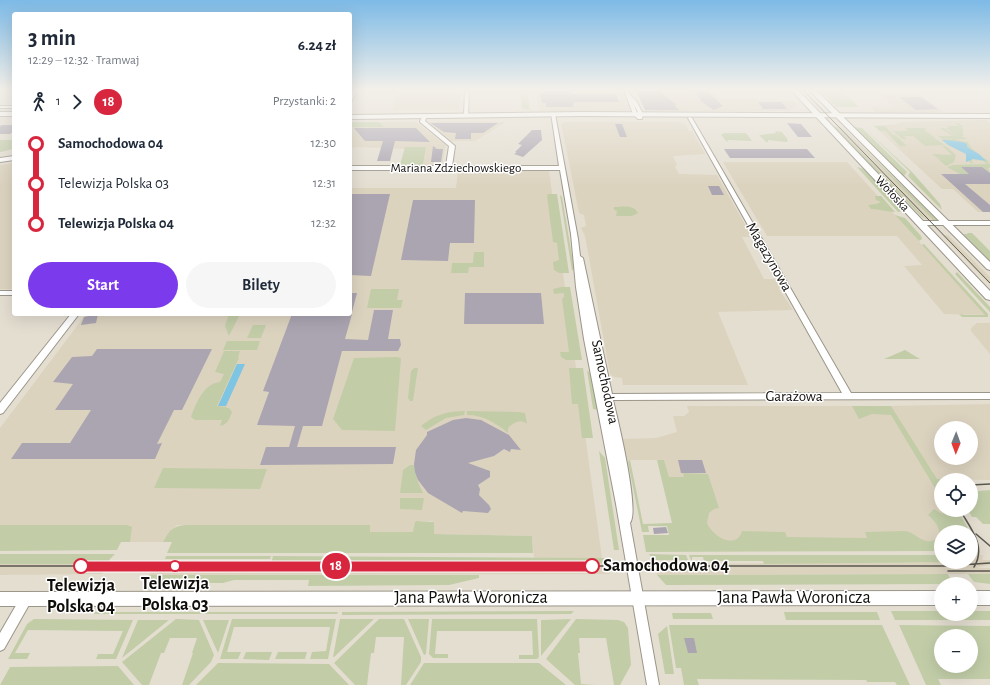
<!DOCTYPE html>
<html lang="pl">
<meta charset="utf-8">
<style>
body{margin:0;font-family:"Alegreya Sans",sans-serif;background:#f6f6f7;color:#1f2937;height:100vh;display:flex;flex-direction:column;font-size:15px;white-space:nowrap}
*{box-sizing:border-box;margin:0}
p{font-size:13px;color:#747a83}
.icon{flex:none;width:22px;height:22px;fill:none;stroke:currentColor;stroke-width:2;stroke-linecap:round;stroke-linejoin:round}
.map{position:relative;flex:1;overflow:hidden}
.details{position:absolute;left:12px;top:12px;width:340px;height:304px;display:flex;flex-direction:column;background:#fff;border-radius:4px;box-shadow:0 4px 16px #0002}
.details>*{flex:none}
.badge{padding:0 8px;border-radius:13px;font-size:14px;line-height:26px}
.needle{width:26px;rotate:181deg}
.tools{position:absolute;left:934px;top:421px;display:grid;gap:8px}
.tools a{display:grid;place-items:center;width:44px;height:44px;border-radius:50%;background:#fff;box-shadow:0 4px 16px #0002;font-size:20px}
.map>.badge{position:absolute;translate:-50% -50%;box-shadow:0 0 0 2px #fff}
.legs{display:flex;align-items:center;gap:6px;height:44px;padding:0 16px;font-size:13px}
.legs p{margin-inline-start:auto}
.overview{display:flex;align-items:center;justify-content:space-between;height:68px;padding:0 16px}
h1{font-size:22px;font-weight:700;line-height:30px}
.action{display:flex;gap:8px;margin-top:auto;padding:8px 16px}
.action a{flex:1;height:46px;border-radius:24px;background:#7c3aed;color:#fff;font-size:16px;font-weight:700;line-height:46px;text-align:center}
.action a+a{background:#f6f6f7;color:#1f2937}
ul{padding:0 16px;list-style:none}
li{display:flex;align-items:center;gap:14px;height:40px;font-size:15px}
li i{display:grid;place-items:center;width:6px;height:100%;margin:0 5px;background:currentColor}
li i::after{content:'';width:10px;height:10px;margin:-5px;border:3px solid;border-radius:50%;background:#fff}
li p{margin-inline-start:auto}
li:first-child i{background:linear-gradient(#0000 50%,currentColor 0)}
li:last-child i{background:linear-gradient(currentColor 50%,#0000 0)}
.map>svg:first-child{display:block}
.built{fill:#dcd3bf;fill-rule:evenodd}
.green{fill:#c2cda8;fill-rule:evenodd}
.water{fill:#7ec4e3}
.building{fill:#aaa5b1}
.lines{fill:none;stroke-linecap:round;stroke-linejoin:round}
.minor-casing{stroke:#9b968a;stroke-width:2}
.tertiary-casing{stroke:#9b968a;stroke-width:2}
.secondary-casing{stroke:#9b968a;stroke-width:2}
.minor{fill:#fff;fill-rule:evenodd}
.tertiary{fill:#fff;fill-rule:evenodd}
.secondary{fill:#fff;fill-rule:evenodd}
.tram-far1{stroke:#5b5851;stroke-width:1}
.tram{stroke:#5b5851;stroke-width:1.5}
.line-1{fill:#d7263d;stroke:#fff}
.stop-1-dot{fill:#fff;stroke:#d7263d;stroke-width:2}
.labels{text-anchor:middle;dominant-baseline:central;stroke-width:3;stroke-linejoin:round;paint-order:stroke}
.far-street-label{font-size:13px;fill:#100e0a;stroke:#fff}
.street-label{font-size:15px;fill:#100e0a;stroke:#fff}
.near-stop-label{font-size:18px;font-weight:bold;fill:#100e0a;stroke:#fff}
.near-street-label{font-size:18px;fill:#100e0a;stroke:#fff}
</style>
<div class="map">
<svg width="990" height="685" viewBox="0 0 990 685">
<rect width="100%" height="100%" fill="#e4ded1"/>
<path class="built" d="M398,90H462L458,110H392Z
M536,90H621L630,111H539Z
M636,90H714L718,97L722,98H755L757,101H793L797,105L789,111H645Z
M920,90H990V93L920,94L943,112H875L870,107H894L877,92H919Z
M986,120L990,123V212H978L953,189H942L874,126L897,124L901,122Z
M350,122H416L446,145L442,165H423L426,148L406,147L405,149L357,147L350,148Z
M434,122H506L475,141H451L433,127L432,123Z
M566,122H679L685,124L689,131H692L705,154L673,156L677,165L675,167L679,174L717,175L752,237H742L764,279H775L780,287L779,289L793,310L718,312L748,385H623L622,378L614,377L610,374L585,236L581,228L586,226L584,215L579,213L564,137L561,124Z
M837,127H842L934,221L927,220Z
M723,162H847L986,315L944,314L904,266L922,265L897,236H767Z
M14,163V289H0V165Z
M458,171H549L602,558H534L532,536L434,534V522L432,521H416L415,522L414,532H369L370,525H177L172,529L163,542H0V428L86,314H350V188H456Z
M942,235H948L990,277V285Z
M977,323H990V354L971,331V328Z
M990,404V480L937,479L941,486V510H956L941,532V541H684L664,460H630L628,462L623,439L656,438L677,432L673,416H684L689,412L687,406H890ZM941,428H971V458H941Z
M977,555H983L982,560H990V565L979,567L977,568H990V574L657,575L654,564L960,562L973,561Z
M608,563L610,574L149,575L154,564Z
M0,564H107L102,574L0,575Z"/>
<path class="green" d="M520,90H527L530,110L522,109Z
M818,90H842L859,107H837Z
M350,122H379L384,127H353Z
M955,123H958L964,127H961L963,129V136H961L968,139L951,140L942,138L968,142C971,151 982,155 989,162H986L990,164V168H988L990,173L982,167H961L969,174H960L947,167L953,165L987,164L983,161L972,160L973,164L969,162V159L985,161L979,154L967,147V144L943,140L938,136H952L940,128H944L958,138L946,128H949L947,126H959Z
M862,126L912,172L940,204L942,210L908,176L910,172Z
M874,126H885L893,135H895L907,146H900L885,131H880Z
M833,127H837L927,220L921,216Z
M842,127L938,221H934Z
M854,127L862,128L905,170L907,172L904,176Z
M905,128H926L925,130L935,138H934L945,145L925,146L913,136H904L907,139H902L893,131H908Z
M775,131L782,132L788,140L787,142L768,140V142H766L759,135L776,133Z
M724,133H746L752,141L728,140L727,142L721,135Z
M0,140H14V149C8,149 5,152 0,152Z
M942,146H946L956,155L954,162L946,166L937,158L949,161L936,157L932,154L952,155Z
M405,147H426L423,165H400Z
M857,167L864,169L902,211L898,212Z
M548,194H557L569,273H559L554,270L553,262L559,260L557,243L553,242L547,196Z
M560,195L562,197L574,268L572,271Z
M875,196H881L895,212C887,212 880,209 871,209L868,205L876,204L881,202L876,200Z
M614,207C622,207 634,204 638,213L632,216H616L617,211L614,210Z
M895,215L905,218L921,236L922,239L919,241Z
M967,233H972L990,251V261L963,234H968Z
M924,244L988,314V317H962L959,314L966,315H985L922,245Z
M474,252H484V267H469L468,273H451L452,263H473Z
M957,272L990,307V312L955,274Z
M561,287H570L582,360H566L561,357L560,352H569L562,299L564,297V293L554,294L553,289Z
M371,289H399L397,300H403L401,308H367Z
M229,314H240L229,336L225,326Z
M253,325H266L261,338H247Z
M227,341H260L257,350H223Z
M905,350L920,359H884Z
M224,351H240L238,357L239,358L217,406L227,407L226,408H229L232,412C229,420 228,424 220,426L222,420H195L191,417C196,403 204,383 220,382L224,374L215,372Z
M397,357L401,358L395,431L342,430L333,419L354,358Z
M414,368H418L413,401H410L408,398L411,371Z
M569,368H583L593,438H582L578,404H572Z
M587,370L592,375L598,410L593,409Z
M852,406H891L937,479L968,480H941V498L891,415L872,414L859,419Z
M465,411L464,415L446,418L426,430L421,426C434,415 447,411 465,411Z
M467,411L518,412L525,413L527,424C521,418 513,423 508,428V433C496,423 483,415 467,415Z
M599,451L605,458L619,550H614Z
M630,460L643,524L672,523L657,460H664L669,477H684L683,473L708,474L719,508L714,509L709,513L707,523C712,536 736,551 742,531L785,532L787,537L867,538L865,532L904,531C916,531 923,548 938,538C942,529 935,521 928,515L934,509L942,514L945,510H958L970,532H941V551L646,552L643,535H669L667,526H648L649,532H642L628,462Z
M410,465H415L418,482L423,493H400L403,470Z
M163,468L267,469L260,489L154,488Z
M990,490V524H983L976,517H972L968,510H971V493L979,491Z
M400,498H424L422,510L400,509Z
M416,521L434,522V534L532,536L533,553H167L172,542H163C170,530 172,526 186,525H370V532H413L415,522Z
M0,525H127L132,527L130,542H121L117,550L0,551Z
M0,554H115L110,559L107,564H0Z
M649,554L686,555L688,560H653Z
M689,555H941V562H964L764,564L763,561H704L703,557H692V560H691Z
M166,556H271L270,559H165Z
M273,556L608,558V563L271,564Z
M948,574L951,581L949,584L666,585L657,575Z
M968,574H990V584L974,582Z
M149,575H479V578L449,585L308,586L309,580H234L223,583H151L148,579Z
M574,611L571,614L342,615V612Z
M891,611H941V614H971V611H990V620H895Z
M95,612H338L337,614H94Z
M784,612H877L880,620H786Z
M672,613H711L713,619H673Z
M34,619L133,620L116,659H96L98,654H113L123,631L28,630L15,653H30L27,659H8L27,624Z
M176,619L199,620L214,655L211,662L189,685H182L193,653H192L197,638H170L164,653H161L149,685H142L122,662Z
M232,619H336L328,659H310L312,652L326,651L330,627H234L227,652H241L238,659H220Z
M340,619H374L334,657H333Z
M379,619H404L421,657V662L406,685H401L404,637H376L374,653H371L367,685H355L334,663Z
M408,619H429L426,654L424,655Z
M432,619H537L539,657L537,659H519V655H533L532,631H437L435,654H448V658H433L429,654Z
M571,619L541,656V620Z
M576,619L618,620L624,622L628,628L631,665L620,685H614L606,638H579L580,653H578L581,684L595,685H575L546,659Z
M138,620H169L122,658Z
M203,620H229L218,653Z
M669,625H882L910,685H897L895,682H867L866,680L697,679L699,685H684L681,668H676Z
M899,625L990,626V679H938L941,685H926ZM941,636H971V666H941Z
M667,626L674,674H665L658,634Z
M246,652H272L269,660L243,659Z
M278,652H307L305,659H275Z
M218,663L329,664L349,685H196Z
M424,663H539L566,685H410Z
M118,666L134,685H0L10,667Z"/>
<path class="water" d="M942,140C948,140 963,141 967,144V147L979,154L986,161L973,159L966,162V154L948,145Z
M237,364H245L226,406H218Z"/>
<path class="building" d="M636,90H658L677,105H674L679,110H645Z
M693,90H706L723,106L714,110L709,107L702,102Z
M544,91H569L572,94H616L619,102H574L573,107H546V103H542L540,93H544Z
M899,97H921L938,109L916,110Z
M758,102H781L787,109H763Z
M430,123H498L483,133H471V139H455L456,133L444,132Z
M787,123L801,124L812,137H798Z
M615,124H622L627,137H620Z
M2,125H14V131L10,134H0V126Z
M354,128H416L430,142L395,141L390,161H377L383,141H365Z
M532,130H541L542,140L523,157L514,154L517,152H515L522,145L518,144Z
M433,146L437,149H443L441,162H431Z
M724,149H807L815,158H730Z
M961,167H982L990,173V184H965L990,205V212H983L941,174H969Z
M708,186H719L724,195H712Z
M350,194H390L371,276L350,275Z
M413,200H475L474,243H450L448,261L401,260Z
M350,293H357L352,312H350Z
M465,293H541L544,324H464Z
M374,310H393L388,339H400L401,345L398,351H342L322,426H303L297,447H396L393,464L260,465L266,447H289L295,426L257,425L269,392L263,391L292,314H352L345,339L368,340Z
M98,314L96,323L81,325L84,317Z
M97,349H212L182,410H174L157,444L162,443L155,459H11L22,443H70L91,410H55L73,384L53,382L72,357L92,356Z
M466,418L481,420L509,435L521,450L511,449L510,452L504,449L494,456L468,463L490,471V477L478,485L480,489L479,495L489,505L491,509L488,513L463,511L462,513L428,493L418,480L415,472L414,464L416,450L427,435V432L453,420Z
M678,460H702L706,473H681Z
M666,527L668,533L654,534L653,528Z
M684,638H694L697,653H688Z"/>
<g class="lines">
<defs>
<path id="minor" d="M353,90H357L352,101L350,102V96Z
M465,90H469L468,116L466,117L464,116Z
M624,90H628L631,96L637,102L643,114L642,119H638L633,114ZM633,103L639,114H638L637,113Z
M0,106H14V108H0Z
M551,113L555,114L578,239L580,256L583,258L612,394L842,393L688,118L690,117L692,118L851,393H990V399L613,400C618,420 640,511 630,523L659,685H647L616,504L584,339L576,287L571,234L560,170H350V166H446L449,146L420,122V121L423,115H425L427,116L425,121L455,146L452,166H559Z
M14,156V160L0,162V158Z
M0,291H14V295H0Z
M71,314H79L3,413L0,414V403Z
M26,593L30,595L32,599L30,603L4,649L0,651V633L22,595Z"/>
<path id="tertiary" d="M0,112H14V116H0Z
M580,112L990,114V118L580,116L350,119V115Z
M916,221H990V225H919L915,223Z
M941,591V605L0,606V592Z
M971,591H990V605H971Z"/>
<path id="secondary" d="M791,90H798L990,291V300L986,299Z
M809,90H816L990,262V270L987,269Z"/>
</defs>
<use href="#minor" class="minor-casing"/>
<use href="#tertiary" class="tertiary-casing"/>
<use href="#secondary" class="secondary-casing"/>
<use href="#minor" class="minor"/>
<use href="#tertiary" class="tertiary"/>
<use href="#secondary" class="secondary"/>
<path class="tram-far1" d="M803,90L990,283"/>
<path class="tram" d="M971,485L990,484
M960,510C970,528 987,546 974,567
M976,534L990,546
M0,566H944L990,563
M948,571H990"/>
</g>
<linearGradient id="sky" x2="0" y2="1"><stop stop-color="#7dbae6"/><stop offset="0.48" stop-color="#f3f0ea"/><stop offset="1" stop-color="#f3f0ea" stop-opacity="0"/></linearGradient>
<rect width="990" height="186" fill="url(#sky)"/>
<path class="line-1" d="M81,561H592L596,562L598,566L596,570L592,572H81L77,570L75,566L77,563Z"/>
<g class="stop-1-dot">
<circle cx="81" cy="566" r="7"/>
<circle cx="175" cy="566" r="5"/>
<circle cx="592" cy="566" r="7"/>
</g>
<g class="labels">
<g class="far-street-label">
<text x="456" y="168">Mariana Zdziechowskiego</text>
<text transform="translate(892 194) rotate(47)">Wołoska</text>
</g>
<g class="street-label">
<text transform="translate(769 257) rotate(60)">Magazynowa</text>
<text transform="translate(605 382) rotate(78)">Samochodowa</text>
<text x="794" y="396">Garażowa</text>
</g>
<g class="near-stop-label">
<text x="603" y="566" text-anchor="start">Samochodowa 04</text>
<text x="175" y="584">Telewizja<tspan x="175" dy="21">Polska 03</tspan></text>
<text x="81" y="586">Telewizja<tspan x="81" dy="21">Polska 04</tspan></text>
</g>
<g class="near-street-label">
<text x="471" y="598">Jana Pawła Woronicza</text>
<text x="794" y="598">Jana Pawła Woronicza</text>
</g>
</g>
</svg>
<div class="tools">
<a><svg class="needle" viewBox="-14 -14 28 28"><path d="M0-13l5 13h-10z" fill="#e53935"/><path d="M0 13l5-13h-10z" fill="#747a83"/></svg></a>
<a><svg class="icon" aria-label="locate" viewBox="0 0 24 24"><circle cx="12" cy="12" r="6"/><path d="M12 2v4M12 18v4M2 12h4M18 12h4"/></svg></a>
<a><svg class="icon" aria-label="layers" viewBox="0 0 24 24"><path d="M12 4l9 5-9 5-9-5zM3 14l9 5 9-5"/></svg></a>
<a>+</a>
<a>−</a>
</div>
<b class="badge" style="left:336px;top:566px;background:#d7263d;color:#fff">18</b>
<section class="details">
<div class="overview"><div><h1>3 min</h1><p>12:29 – 12:32 · Tramwaj</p></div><b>6.24 zł</b></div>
<div class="legs"><svg class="icon" aria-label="walk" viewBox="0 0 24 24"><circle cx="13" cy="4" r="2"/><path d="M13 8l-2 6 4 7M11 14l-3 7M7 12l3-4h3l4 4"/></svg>1<svg class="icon" aria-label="forward" viewBox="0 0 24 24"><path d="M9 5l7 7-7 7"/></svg><b class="badge" style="background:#d7263d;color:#fff">18</b><p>Przystanki: 2</p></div>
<ul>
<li><i style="color:#d7263d"></i><b>Samochodowa 04</b><p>12:30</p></li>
<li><i style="color:#d7263d"></i><span>Telewizja Polska 03</span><p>12:31</p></li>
<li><i style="color:#d7263d"></i><b>Telewizja Polska 04</b><p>12:32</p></li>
</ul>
<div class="action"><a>Start</a><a>Bilety</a></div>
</section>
</div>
